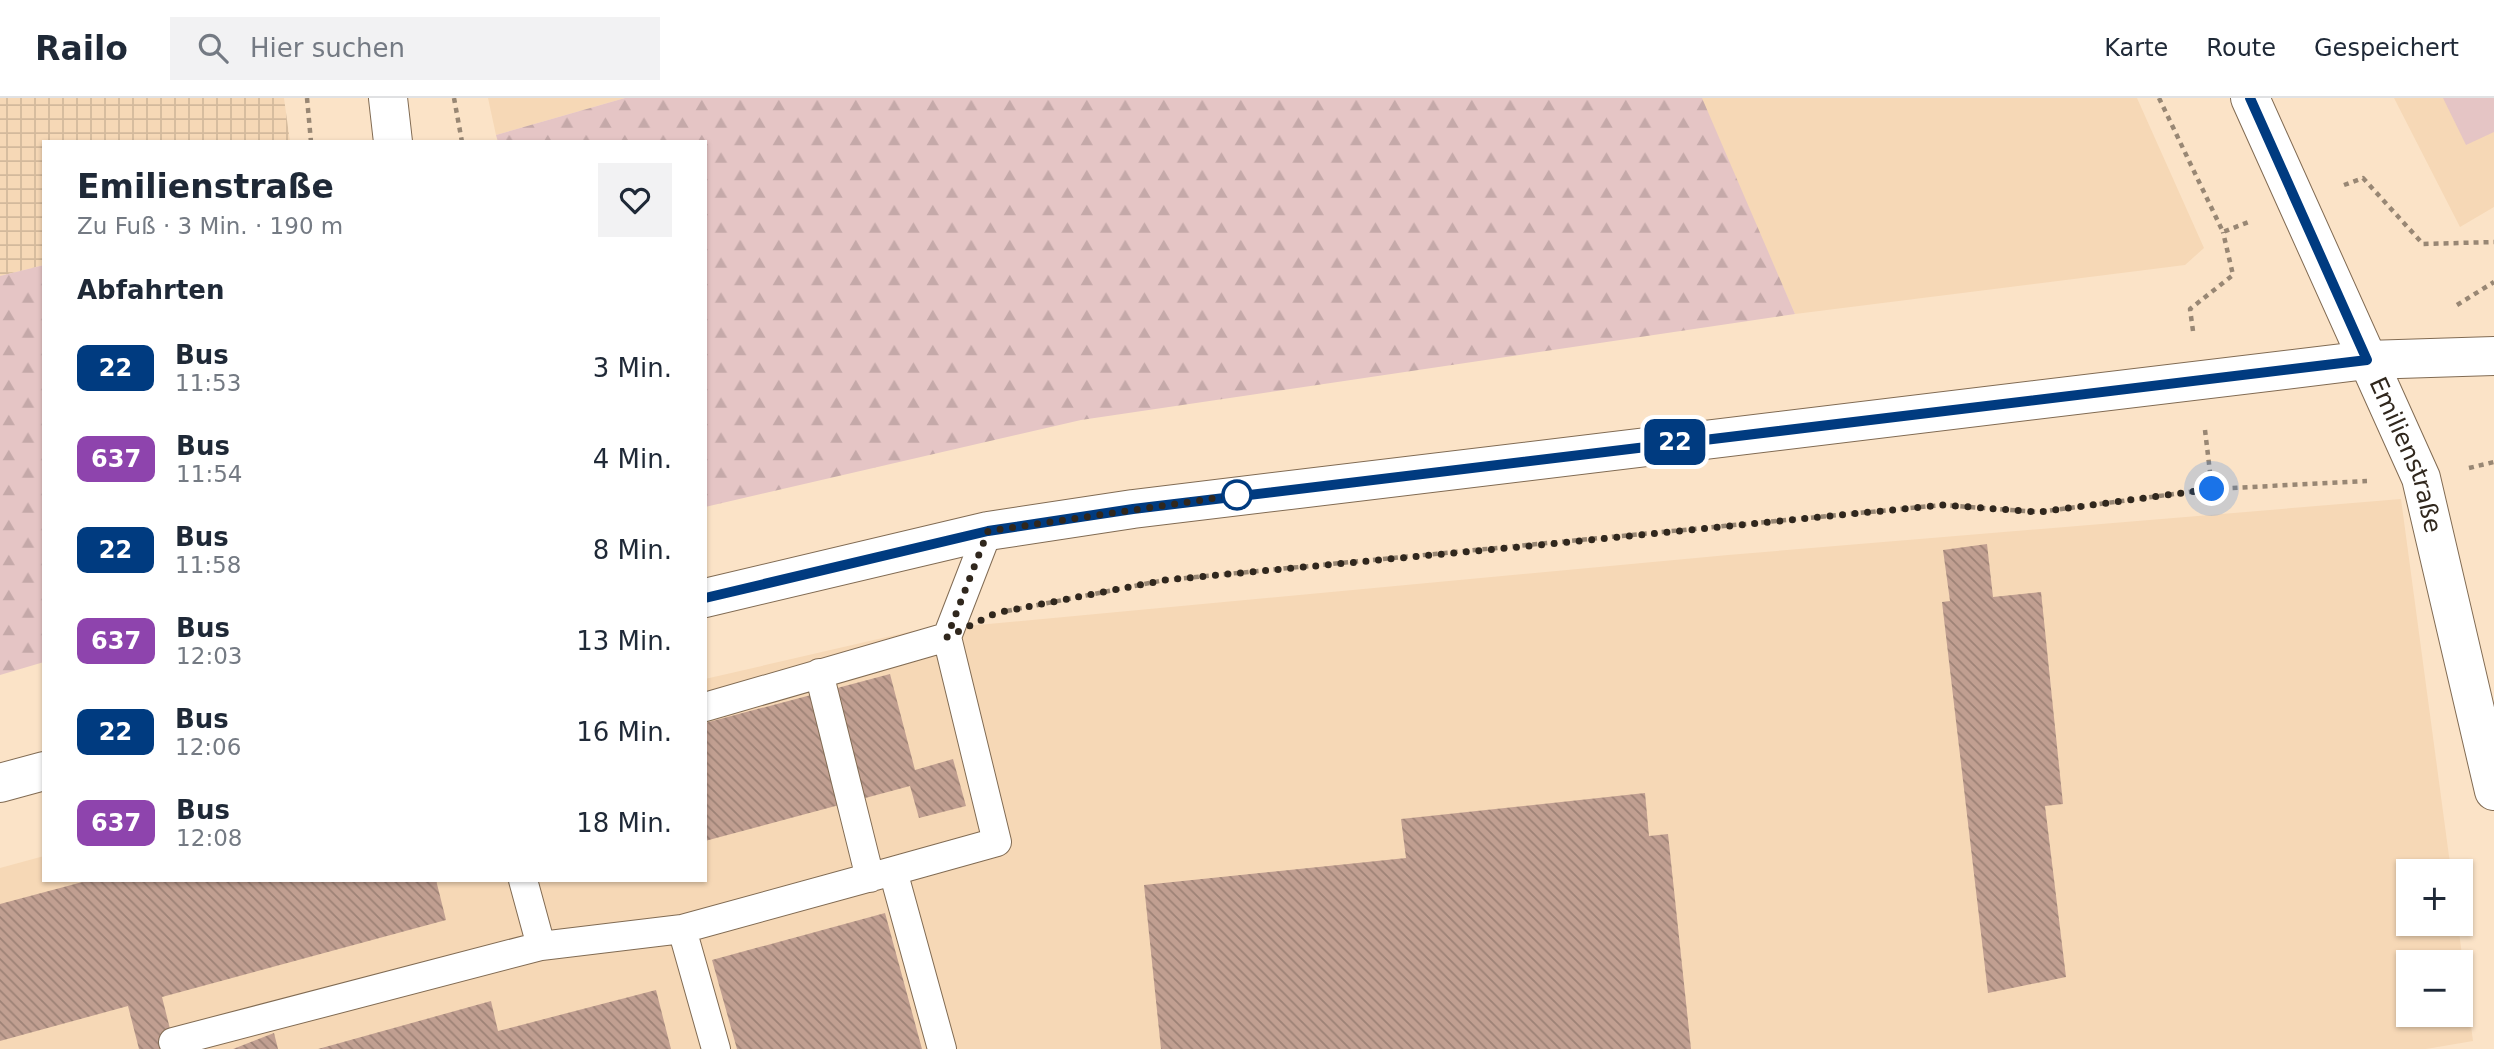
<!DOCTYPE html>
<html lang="de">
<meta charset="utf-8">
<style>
body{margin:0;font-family:"DejaVu Sans",sans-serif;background:#f2f2f3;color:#1f2937;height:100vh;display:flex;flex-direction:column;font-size:26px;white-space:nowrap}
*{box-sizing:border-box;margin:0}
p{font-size:23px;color:#747a83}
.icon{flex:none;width:38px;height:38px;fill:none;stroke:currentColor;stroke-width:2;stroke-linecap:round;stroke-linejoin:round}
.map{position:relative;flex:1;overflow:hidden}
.panel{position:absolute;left:42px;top:42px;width:665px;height:742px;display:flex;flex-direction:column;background:#fff;border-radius:0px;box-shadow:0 2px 5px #0004}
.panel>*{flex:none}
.badge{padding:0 14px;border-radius:10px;font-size:24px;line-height:46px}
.buttons{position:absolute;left:2396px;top:761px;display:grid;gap:14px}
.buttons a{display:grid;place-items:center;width:77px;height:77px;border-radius:0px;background:#fff;box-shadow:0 2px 5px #0004;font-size:35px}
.you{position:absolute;width:35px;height:35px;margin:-18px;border:5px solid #fff;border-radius:50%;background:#1a73e8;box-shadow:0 0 0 10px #1a73e833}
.map>.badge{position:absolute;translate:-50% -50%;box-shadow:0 0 0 4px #fff}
h2{padding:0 35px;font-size:26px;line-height:63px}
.round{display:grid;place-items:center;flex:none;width:74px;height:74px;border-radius:0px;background:#f2f2f3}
.head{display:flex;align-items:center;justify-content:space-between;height:119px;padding:0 35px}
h1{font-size:33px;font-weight:800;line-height:52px}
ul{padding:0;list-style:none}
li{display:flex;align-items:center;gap:21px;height:91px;padding:0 35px}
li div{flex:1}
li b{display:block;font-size:26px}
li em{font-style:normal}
li .badge{min-width:77px;font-weight:700;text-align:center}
header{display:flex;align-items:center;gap:42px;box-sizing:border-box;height:98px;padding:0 35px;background:#fff;border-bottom:2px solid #e0e1e3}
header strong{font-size:33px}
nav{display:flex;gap:38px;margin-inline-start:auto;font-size:24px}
.search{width:490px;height:63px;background:#f2f2f3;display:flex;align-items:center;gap:18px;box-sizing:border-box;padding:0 24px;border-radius:0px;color:#747a83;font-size:26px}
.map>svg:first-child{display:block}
.built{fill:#f6d8b6;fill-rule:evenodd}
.industrial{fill:url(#industrial-grid)}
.forest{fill:url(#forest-firs)}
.garden{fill:#e5c5c5}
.building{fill:url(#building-back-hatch)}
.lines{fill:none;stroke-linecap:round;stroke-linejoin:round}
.service-casing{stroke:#816b53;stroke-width:30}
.minor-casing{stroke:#816b53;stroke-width:40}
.secondary-casing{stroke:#816b53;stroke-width:40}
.primary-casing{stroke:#816b53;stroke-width:40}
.path{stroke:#988774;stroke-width:4.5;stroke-dasharray:5 5;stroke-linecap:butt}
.service{stroke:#fff;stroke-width:28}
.minor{stroke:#fff;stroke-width:38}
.secondary{stroke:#fff;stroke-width:38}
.primary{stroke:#fff;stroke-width:38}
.line-casing{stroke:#fff;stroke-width:16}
.line{stroke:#003b80;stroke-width:10}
.walk{stroke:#30271d;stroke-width:7;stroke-dasharray:0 12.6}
.stop-dot{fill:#fff;stroke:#003b80;stroke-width:3.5}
.labels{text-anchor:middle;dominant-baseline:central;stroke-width:5;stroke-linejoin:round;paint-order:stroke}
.street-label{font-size:24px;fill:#30271d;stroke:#fbe3c7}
</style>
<header>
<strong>Railo</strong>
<div class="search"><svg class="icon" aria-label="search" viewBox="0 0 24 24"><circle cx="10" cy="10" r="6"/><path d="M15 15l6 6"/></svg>Hier suchen</div>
<nav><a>Karte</a><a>Route</a><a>Gespeichert</a></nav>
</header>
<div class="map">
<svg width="2494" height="951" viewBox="0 0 2494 951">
<defs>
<pattern id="industrial-grid" width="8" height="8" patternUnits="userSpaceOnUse" patternTransform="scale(1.75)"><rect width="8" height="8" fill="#f6d8b6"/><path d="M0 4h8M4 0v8" fill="none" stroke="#d3b99c"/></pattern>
<pattern id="forest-firs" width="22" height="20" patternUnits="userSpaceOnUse" patternTransform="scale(1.75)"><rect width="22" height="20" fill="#e5c5c5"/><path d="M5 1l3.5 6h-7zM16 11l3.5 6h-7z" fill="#c5a9a9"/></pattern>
<pattern id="building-back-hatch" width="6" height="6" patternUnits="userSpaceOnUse" patternTransform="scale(1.75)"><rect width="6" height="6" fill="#c19f91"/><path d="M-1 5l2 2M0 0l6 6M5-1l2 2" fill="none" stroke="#9d8276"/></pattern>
</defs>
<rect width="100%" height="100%" fill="#fbe3c7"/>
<path class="built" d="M488,0H625L496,37Z
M1700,0H2137L2204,150L2185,167L1795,216Z
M2394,0H2494V109L2460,129Z
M2401,401L2451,773L2408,774V826H2458L2473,943L2426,951H0V770L44,758V782H705V581L913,533L1728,457ZM2408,864H2460V917H2408Z"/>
<path class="industrial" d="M0,0H284L290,44H44V167L0,178Z"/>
<path class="forest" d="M625,0H1702L1795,216L1081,322L705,409V44H498L496,37Z
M44,167V564L0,577V178Z"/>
<path class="garden" d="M2443,0H2494V34L2466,47Z"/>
<path class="building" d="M1987,446L1993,499L2041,494L2063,706L2045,708L2066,879L1988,895L1942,504L1950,503L1943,452Z
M890,576L915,672L953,661L966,708L919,720L910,688L705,743V625Z
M1645,695L1649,738L1668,736L1691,951H1161L1144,787L1406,760L1401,721Z
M90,782H436L446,822L162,899L175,951H139L128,908L0,943V806Z
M885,815L922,951H737L712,862Z
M656,892L671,951H318L491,903L498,933Z
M274,935L278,951H233Z"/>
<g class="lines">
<defs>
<path id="service" d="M819,575L870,780
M705,609L947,539L988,433
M893,773L997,744L947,539
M523,782L541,848
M682,831L716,951
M173,944L541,848L682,831L893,773L942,951"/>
<g id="minor">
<path id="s1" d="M2250,0L2421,380L2494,693"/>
</g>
<path id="secondary" d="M388,0L393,44"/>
<path id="primary" d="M705,500L988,433L1133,411L2367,262L2494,258
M0,685L44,673"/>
</defs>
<use href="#service" class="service-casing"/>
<use href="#minor" class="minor-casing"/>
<use href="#secondary" class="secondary-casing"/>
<use href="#primary" class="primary-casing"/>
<path class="path" d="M307,0L311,44
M454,0L462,44
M2159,0L2223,134L2251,123
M2344,87L2363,80L2423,146L2494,144
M2457,207L2494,184
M2193,233L2190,211L2233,177L2223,134
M2205,332L2212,391L2367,383
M2469,370L2494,364
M1007,513L1165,482L1942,407L2039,414L2212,391"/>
<use href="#service" class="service"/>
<use href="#minor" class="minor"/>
<use href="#secondary" class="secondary"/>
<use href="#primary" class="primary"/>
</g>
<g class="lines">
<defs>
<path id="line" d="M705,500L988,433L1133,411L2367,262L2250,0"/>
</defs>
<use href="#line" class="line-casing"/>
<use href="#line" class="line"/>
<path class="walk" d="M1237,397L988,433L947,539L996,515L1165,482L1518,449L1942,407L2039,414L2212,391"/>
</g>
<circle class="stop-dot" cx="1237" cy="397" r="14"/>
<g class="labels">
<g class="street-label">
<text stroke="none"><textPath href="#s1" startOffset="390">Emilienstraße</textPath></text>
</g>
</g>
</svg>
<div class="buttons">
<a>+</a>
<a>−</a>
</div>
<div class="you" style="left:2212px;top:391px"></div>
<b class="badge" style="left:1675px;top:344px;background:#003b80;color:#fff">22</b>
<section class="panel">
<div class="head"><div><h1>Emilienstraße</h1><p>Zu Fuß · 3 Min. · 190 m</p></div><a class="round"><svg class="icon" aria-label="heart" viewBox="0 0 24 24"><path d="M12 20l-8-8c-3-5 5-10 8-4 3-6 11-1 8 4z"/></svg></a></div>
<h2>Abfahrten</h2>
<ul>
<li><span class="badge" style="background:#003b80;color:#fff">22</span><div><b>Bus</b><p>11:53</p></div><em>3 Min.</em></li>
<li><span class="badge" style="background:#8e44ad;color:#fff">637</span><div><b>Bus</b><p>11:54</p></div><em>4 Min.</em></li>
<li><span class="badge" style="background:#003b80;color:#fff">22</span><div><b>Bus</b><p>11:58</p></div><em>8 Min.</em></li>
<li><span class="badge" style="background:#8e44ad;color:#fff">637</span><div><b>Bus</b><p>12:03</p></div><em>13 Min.</em></li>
<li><span class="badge" style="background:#003b80;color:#fff">22</span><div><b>Bus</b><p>12:06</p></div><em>16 Min.</em></li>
<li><span class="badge" style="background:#8e44ad;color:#fff">637</span><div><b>Bus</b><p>12:08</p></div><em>18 Min.</em></li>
</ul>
</section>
</div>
